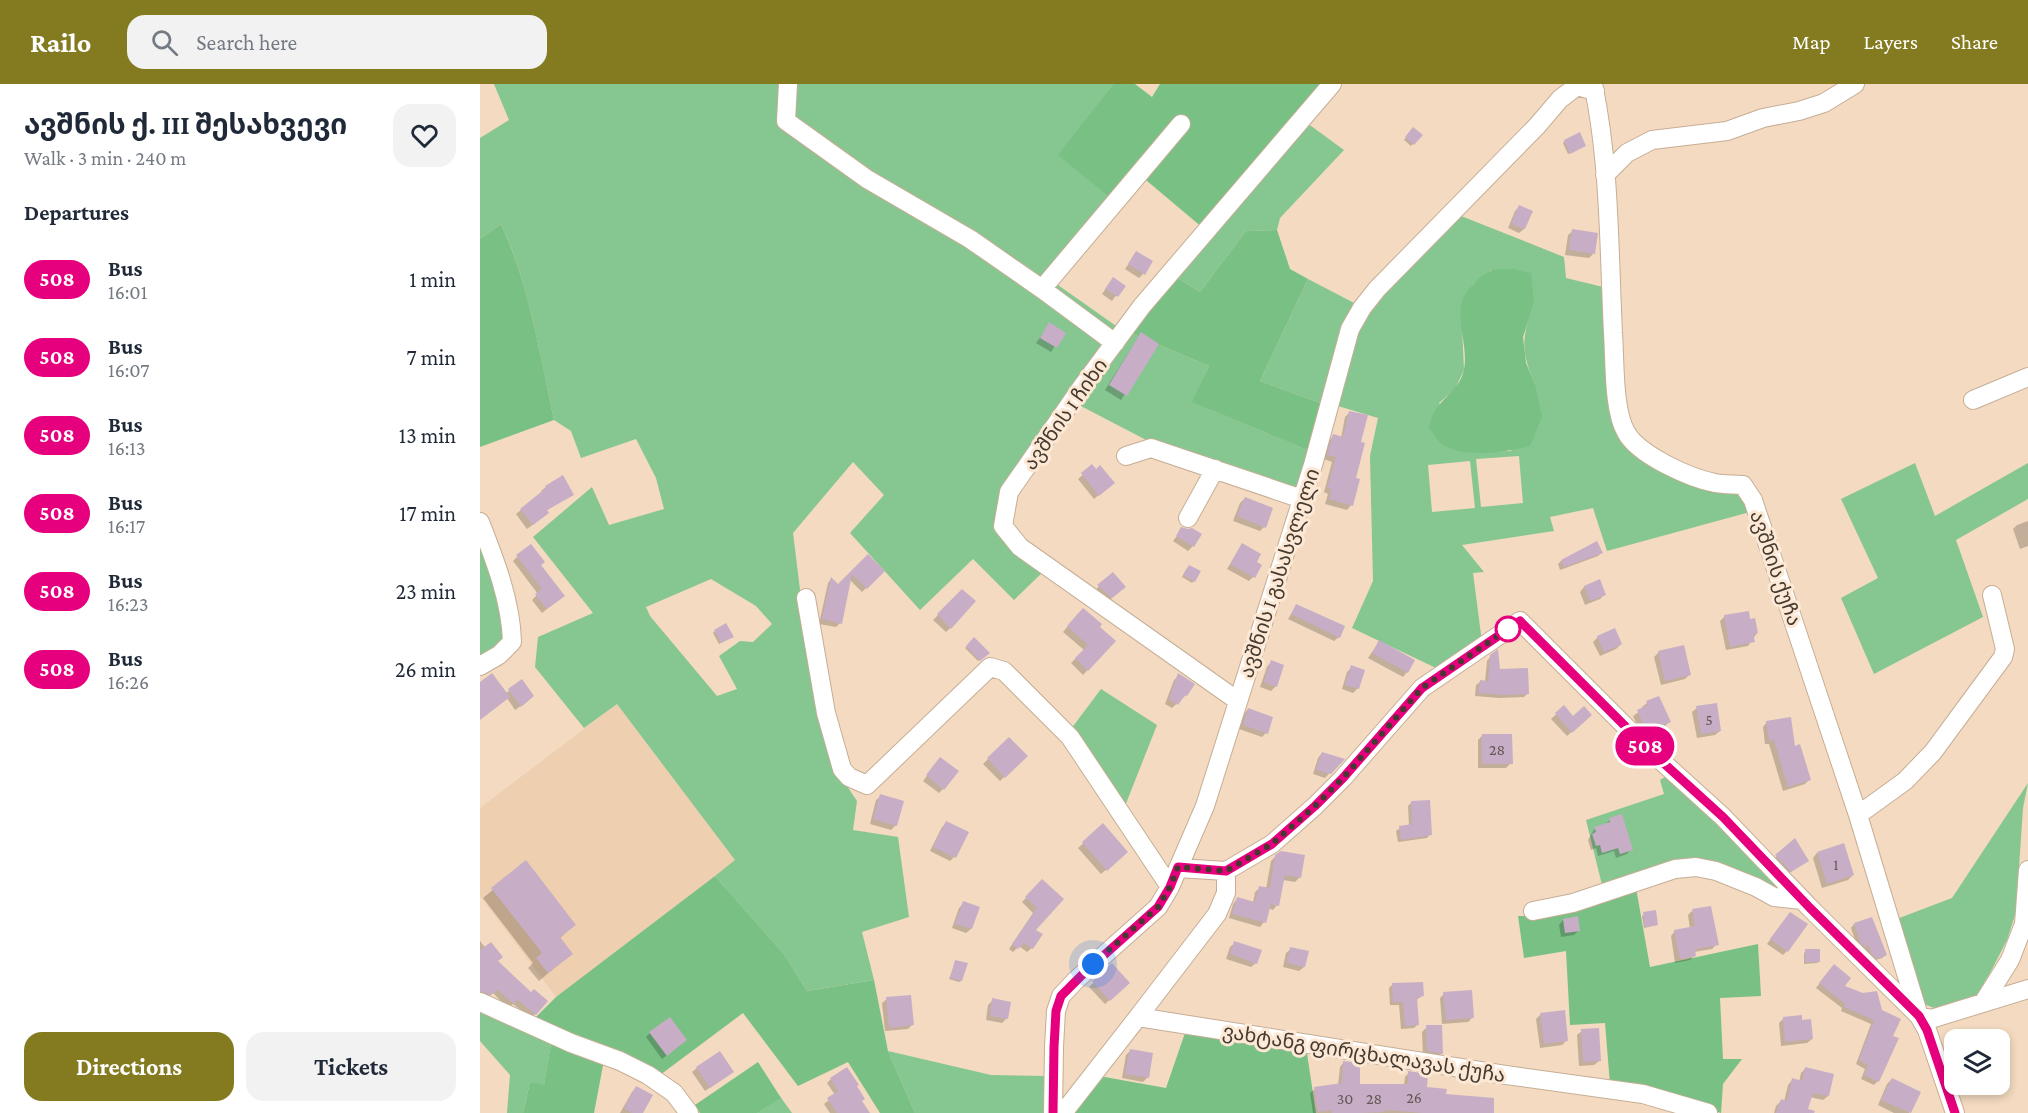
<!DOCTYPE html>
<meta charset="utf-8">
<style>
body{margin:0;font-family:"Crimson Pro","Noto Sans Georgian",serif;background:#f2f2f3;color:#1f2937;height:100vh;display:flex;flex-direction:column;font-size:22px;white-space:nowrap}
*{box-sizing:border-box;margin:0}
p{font-size:20px;color:#747a83}
.icon{flex:none;width:33px;height:33px;fill:none;stroke:currentColor;stroke-width:2;stroke-linecap:round;stroke-linejoin:round}
.map{position:relative;flex:1;overflow:hidden}
.details{display:flex;flex-direction:column;background:#fff;width:480px}
.details>*{flex:none}
.badge{padding:0 12px;border-radius:20px;font-size:21px;line-height:39px}
.buttons{position:absolute;left:1464px;top:945px;display:grid;gap:12px}
.buttons a{display:grid;place-items:center;width:66px;height:66px;border-radius:12px;background:#fff;box-shadow:0 3px 9px #0003;font-size:30px}
.you{position:absolute;width:30px;height:30px;margin:-15px;border:4px solid #fff;border-radius:50%;background:#1a73e8;box-shadow:0 0 0 9px #1a73e833}
.map>.badge{position:absolute;translate:-50% -50%;box-shadow:0 0 0 3px #fff}
h2{padding:0 24px;font-size:22px;line-height:54px}
.round{display:grid;place-items:center;flex:none;width:63px;height:63px;border-radius:18px;background:#f2f2f3}
.overview{display:flex;align-items:center;justify-content:space-between;height:102px;padding:0 24px}
h1{font-size:28px;font-weight:700;line-height:45px}
.action{display:flex;gap:12px;margin-top:auto;padding:12px 24px}
.action a{flex:1;height:69px;border-radius:18px;background:#847b21;color:#fff;font-size:24px;font-weight:700;line-height:69px;text-align:center}
.action a+a{background:#f2f2f3;color:#1f2937}
ul{padding:0;list-style:none}
li{display:flex;align-items:center;gap:18px;height:78px;padding:0 24px}
li div{flex:1}
li b{display:block;font-size:22px}
li em{font-style:normal}
li .badge{min-width:66px;font-weight:700;text-align:center}
header{display:flex;align-items:center;gap:36px;box-sizing:border-box;height:84px;padding:0 30px;background:#847b21;color:#fff}
header strong{font-size:28px}
nav{display:flex;gap:33px;margin-inline-start:auto;font-size:21px}
.search{width:420px;height:54px;background:#f2f2f3;display:flex;align-items:center;gap:15px;box-sizing:border-box;padding:0 21px;border-radius:18px;color:#747a83;font-size:22px}
main{display:flex;flex:1;min-height:0}
.map>svg:first-child{display:block}
.built{fill:#eecfb0}
.green{fill:#86c691;fill-rule:evenodd}
.forest{fill:#78c084}
.shadow{fill:#0003}
.building{fill:#c7aec6}
.lines{fill:none;stroke-linecap:round;stroke-linejoin:round}
.minor-casing{stroke:#c6ae96;stroke-width:20}
.minor{stroke:#fff;stroke-width:18}
.line-casing{stroke:#fff;stroke-width:14}
.line{stroke:#e6007e;stroke-width:9}
.walk{stroke:#443a30;stroke-width:6;stroke-dasharray:0 10.8}
.stop-dot{fill:#fff;stroke:#e6007e;stroke-width:3}
.labels{text-anchor:middle;dominant-baseline:central;stroke-width:6;stroke-linejoin:round;paint-order:stroke}
.number-label{font-size:16px;fill:#655756}
.street-label{font-size:20px;fill:#443a30;stroke:#fce8d4}
</style>
<header>
<strong>Railo</strong>
<div class="search"><svg class="icon" aria-label="search" viewBox="0 0 24 24"><circle cx="10" cy="10" r="6"/><path d="M15 15l6 6"/></svg>Search here</div>
<nav><a>Map</a><a>Layers</a><a>Share</a></nav>
</header>
<main>
<section class="details">
<div class="overview"><div><h1>ავშნის ქ. III შესახვევი</h1><p>Walk · 3 min · 240 m</p></div><a class="round"><svg class="icon" aria-label="heart" viewBox="0 0 24 24"><path d="M12 20l-8-8c-3-5 5-10 8-4 3-6 11-1 8 4z"/></svg></a></div>
<h2>Departures</h2>
<ul>
<li><span class="badge" style="background:#e6007e;color:#fff">508</span><div><b>Bus</b><p>16:01</p></div><em>1 min</em></li>
<li><span class="badge" style="background:#e6007e;color:#fff">508</span><div><b>Bus</b><p>16:07</p></div><em>7 min</em></li>
<li><span class="badge" style="background:#e6007e;color:#fff">508</span><div><b>Bus</b><p>16:13</p></div><em>13 min</em></li>
<li><span class="badge" style="background:#e6007e;color:#fff">508</span><div><b>Bus</b><p>16:17</p></div><em>17 min</em></li>
<li><span class="badge" style="background:#e6007e;color:#fff">508</span><div><b>Bus</b><p>16:23</p></div><em>23 min</em></li>
<li><span class="badge" style="background:#e6007e;color:#fff">508</span><div><b>Bus</b><p>16:26</p></div><em>26 min</em></li>
</ul>
<div class="action"><a>Directions</a><a>Tickets</a></div>
</section>
<div class="map">
<svg width="1548" height="1029" viewBox="0 0 1548 1029">
<rect width="100%" height="100%" fill="#f3dac0"/>
<path class="built" d="M137,620L256,776L76,913L0,812V724Z"/>
<path class="green" d="M14,0H633L579,71L631,115L568,194L639,244L516,444L564,487L534,516L493,475L440,526L370,449L404,411L373,378L313,449L326,554L361,693L377,717L373,746L418,753L429,833L382,848L394,896L327,907L304,870L235,792L255,776L137,620L104,644L55,583L58,553L113,529L53,453L112,403L129,441L184,425L176,394L156,355L101,374L91,347L74,336C60,272 49,199 21,140L0,155V54L29,36ZM231,495L276,522L292,540L273,558L260,557L239,572L257,605L237,612L170,532L166,523Z
M827,39L864,66L800,134L797,146L766,147L720,208L696,193Z
M976,130L1084,173L1086,194L1123,203L1140,355L1259,410L1270,428L1127,467L1113,424L1070,433L1074,447L982,461L1004,488L993,489L1002,558L956,584L872,544L893,497L890,372L898,334L858,322L874,252L883,233ZM1011,186L1054,219C1042,253 1040,266 1055,300L1031,367L987,368L959,319L975,305L984,286L981,220L993,200ZM1039,372L1043,419L1001,423L996,375ZM990,377L995,424L952,428L948,381Z
M828,195L878,221L846,321L780,297Z
M651,249L729,282L713,318L832,368L817,408L672,359L599,321Z
M1435,379L1455,432L1548,379V415L1476,456L1503,533L1394,590L1361,514L1398,494L1361,415Z
M0,455L25,538L23,559L0,576Z
M621,605L677,641L645,722L591,645Z
M1190,690L1310,810L1238,783L1123,805L1106,736L1184,710L1180,696Z
M1548,699L1543,724L1536,828L1527,856L1511,887L1495,914L1454,924L1444,920L1414,836L1472,814Z
M0,925L71,959L64,1002L50,998L43,1029H27L30,991L0,957Z
M408,967L511,991L565,992V1029H435Z
M299,1011L312,1029H274Z"/>
<path class="forest" d="M633,0H655L672,13L680,0H844L723,144L654,86L631,115L578,71Z
M21,140C49,200 60,271 74,336L0,363V155Z
M797,146L810,185L828,195L780,297L846,321L832,368L712,318L729,282L651,249L696,193L720,208L766,147Z
M1033,185L1051,189L1054,219L1043,253L1046,279L1055,300L1062,333L1050,362C1027,368 991,373 969,364C959,360 954,351 949,343C954,315 978,311 984,286C988,265 978,242 981,221C983,209 999,192 1010,187C1016,184 1027,186 1033,185Z
M235,792L304,870L327,907L394,896L408,967L435,1029H400L368,978L318,1002L263,929L180,991L54,935L76,913Z
M1156,804L1170,883L1278,860L1281,912L1240,914L1243,975H1262L1243,1000L1241,1029L1187,1012L1130,1000L1125,939L1090,941L1086,867L1044,874L1038,832H1052Z
M706,946L826,963L836,1029H591L619,992L686,1004Z
M71,959L124,976L114,1029H43L50,998L64,1001Z
M278,978L301,1014L276,1029H220L215,1021Z"/>
<path class="shadow" d="M933,45L941,51L931,62L924,56Z
M1085,57L1104,62L1088,70L1083,59Z
M1039,123L1051,128L1044,145L1039,149L1028,144L1035,127Z
M1093,147L1113,170L1109,174L1085,171L1088,151Z
M656,169L663,190L659,194L645,185Z
M629,200L643,202L632,217L622,210Z
M570,240L584,249L571,268L556,259Z
M657,255L677,260L641,316L625,306Z
M870,328L874,395L871,421L867,426L845,420L848,410L844,408L852,378L844,375L849,357L853,352L861,354L865,333Z
M612,383L628,403L614,415L598,395Z
M66,403L92,410L66,427L63,433L47,445L36,430L62,409L61,407Z
M765,414L784,443L780,447L753,437L760,419Z
M1548,437V462L1540,465L1533,445L1537,441Z
M702,445L713,462L708,467L693,457Z
M762,461L775,478L773,493L769,497L747,485Z
M1121,469L1118,472L1080,486L1078,480L1081,477Z
M388,472L403,487L382,508L370,496L360,539L356,543L339,540L348,499L351,495L358,502Z
M37,473L60,482L78,516L62,529L52,516L58,510L33,477Z
M707,484L714,497L712,499L702,493Z
M633,490L639,508L627,518L614,507Z
M1119,497L1125,510L1120,515L1105,521L1100,508L1104,503Z
M482,507L470,544L466,548L453,536Z
M816,522L859,553L854,557L808,535Z
M598,530L618,543L634,557L603,591L591,579L604,566L583,548Z
M1245,532L1269,537L1277,549L1268,562L1246,566L1240,537Z
M235,547L250,554L239,560L233,549Z
M1118,553L1141,560L1136,565L1120,572L1113,558Z
M494,555L508,569L498,577L485,564Z
M899,558L927,588L923,593L888,574Z
M1179,568L1210,590L1205,595L1181,601L1174,573Z
M1011,572L1019,587L1048,609L1044,613L1019,614L995,612L996,601L1000,598H1005L1007,577Z
M791,578L796,602L791,607L780,603L787,583Z
M872,583L878,604L873,609L862,605L867,588Z
M699,591L706,611L692,624L685,620L694,596Z
M41,597L48,617L35,626L27,614L0,635V600L25,610Z
M1178,614L1189,638L1184,643L1162,652L1153,632L1163,625L1162,623L1167,619Z
M1084,623L1093,634L1105,636L1087,652L1071,635Z
M1217,624L1240,647L1235,651L1217,654L1212,628Z
M768,625L786,649L782,653L759,645L764,630Z
M1287,638L1313,664L1329,696L1325,700L1303,707L1289,660H1285L1283,643Z
M1002,652L1031,679L1026,684H998V656Z
M529,655L546,672L520,697L503,680Z
M842,669L862,676L845,694L833,690L838,674Z
M456,680L463,705L459,709L443,697Z
M401,712L416,741L411,746L390,740L396,716Z
M931,719L950,750L947,754L918,758L916,747L920,744L929,742L928,722Z
M1130,736L1151,765L1147,770L1136,774L1134,767L1118,772L1116,764L1111,766L1108,756L1115,744L1125,740Z
M467,739L474,773L470,777L450,767L462,743Z
M623,742L642,772L621,790L598,764Z
M1315,757L1327,777L1306,791L1292,776Z
M1337,769L1373,791L1368,796L1342,804L1333,774Z
M796,772L820,793L815,798L803,796L797,821L793,826L788,824L784,838L780,843L749,834L753,820L757,815L773,819L775,808L780,804L786,805L791,777Z
M46,778L94,841L79,855L91,870L59,897L48,884L53,879L3,814Z
M562,797L552,864L547,868L539,862L533,868L529,865L553,829L542,818Z
M484,819L491,845L486,849L472,844L479,824Z
M1212,827L1237,860L1232,865L1214,868V872L1210,876L1195,879L1191,852L1195,847L1210,845L1208,831Z
M1164,830L1177,841L1164,844L1162,832Z
M1306,834L1307,867L1303,871L1287,860Z
M1083,836L1099,846L1094,851L1081,853L1079,841Z
M1374,840L1406,871L1402,874L1393,877L1388,873L1385,864L1381,865L1377,862L1371,844Z
M0,857L16,877L50,910L66,918L51,934L33,920L28,924L13,909L6,915L0,913Z
M755,859L776,879L771,883L746,875L750,863Z
M811,865L824,883L819,887L803,883L806,869Z
M1326,867L1339,878L1337,879L1324,880V869Z
M476,877L481,897L479,898L469,895Z
M632,881L648,899L625,920L609,903Z
M1350,886L1362,902L1401,927L1411,953L1398,997L1394,1001L1381,995L1385,985L1376,980L1391,940L1361,927L1362,924L1336,904Z
M913,900L942,912L936,916L938,940L934,944L921,945L919,921H910L909,904Z
M964,910L993,933L988,938L962,940L960,914Z
M407,915L433,940L428,945L405,947L402,919Z
M513,916L527,934L522,939L506,936L508,921Z
M1060,931L1087,956L1082,961L1060,964L1056,935Z
M1304,934L1332,955L1327,959L1301,962L1299,939Z
M947,943L962,969L957,974L943,971L942,948Z
M1102,947L1119,977L1114,981L1099,982L1097,951Z
M170,949L201,961L182,975L166,953Z
M650,967L668,993L663,998L642,994L646,971Z
M864,978L878,1002L924,1001L925,993L929,989L945,1005L1012,1029H833L830,1009L835,1005L858,1001L860,983Z
M217,984L247,992L225,1007L212,988Z
M1325,985L1348,1012L1343,1016L1330,1013L1324,1029H1294L1296,1022L1301,1017L1304,1018L1308,1001L1312,996L1319,998L1321,989Z
M351,995L375,1003L380,1018L388,1029H350L344,1020L355,1011L347,999Z
M1412,995L1439,1008L1429,1029H1414L1398,1021L1407,1000Z
M157,1003L161,1029H140L152,1008Z"/>
<path class="building" d="M933,43L943,51L934,61L925,53Z
M1100,48L1106,62L1090,70L1084,56Z
M1039,121L1053,127L1045,145L1031,140Z
M1092,145L1118,149L1115,170L1089,166Z
M656,167L673,177L665,191L648,180Z
M633,193L646,202L638,213L625,205Z
M569,238L586,249L577,264L560,254Z
M661,248L679,260L647,312L629,301Z
M869,327L888,331L881,358L885,359L876,394L880,395L873,422L849,415L852,405L847,404L856,373L847,371L853,350L863,353Z
M612,380L616,385L620,381L635,399L619,412L601,389Z
M83,391L94,411L67,426L69,429L53,441L40,425L66,404L65,402Z
M765,413L793,424L786,444L757,432Z
M701,443L708,445L712,444L722,450L714,463L696,452Z
M1117,457L1123,469L1084,483L1081,476Z
M762,459L781,470L777,478L782,481L775,494L750,480Z
M51,460L65,478L61,481L85,512L67,525L55,510L62,505L36,471Z
M388,470L405,487L387,505L372,490L362,540L342,535L351,493L358,500Z
M709,481L721,487L715,498L703,491Z
M633,488L646,503L632,514L617,501Z
M1120,495L1126,511L1110,517L1104,502Z
M482,505L496,517L471,545L457,530Z
M816,520L865,542L860,554L811,530Z
M603,524L622,540L620,543L636,557L608,587L595,574L608,561L587,542Z
M1269,527L1270,535L1275,534L1278,549L1273,550L1275,558L1250,563L1244,531Z
M246,539L254,553L241,559L234,546Z
M1135,544L1142,560L1124,568L1117,552Z
M494,553L510,569L500,577L486,562Z
M899,556L935,576L928,589L892,569Z
M1204,561L1211,591L1185,597L1178,567Z
M1018,565L1020,585L1048,584L1049,610L1024,611L998,609L1000,596L1008,597L1010,571Z
M791,576L804,581L797,603L784,598Z
M871,581L885,586L879,605L865,601Z
M12,589L30,613L0,636V598Z
M698,589L715,600L707,612L705,611L698,621L689,615Z
M42,595L54,612L41,623L28,605Z
M1179,612L1191,638L1167,648L1157,626L1168,621L1166,617Z
M1237,619L1241,647L1221,650L1216,622Z
M1084,621L1093,632L1104,622L1112,631L1092,649L1075,629Z
M768,624L793,633L788,650L763,641Z
M1311,633L1315,662L1320,660L1331,696L1308,703L1294,656L1289,657L1286,637Z
M1002,650H1032L1033,680H1002Z
M529,653L548,672L525,694L507,674Z
M842,668L865,675L851,690L836,686Z
M460,673L479,687L464,706L446,691Z
M400,710L424,717L417,742L393,735Z
M950,716L952,751L921,756L919,742L932,740L931,717Z
M1142,730L1153,766L1140,770L1138,764L1122,769L1120,761L1116,762L1112,750L1116,748L1114,743L1130,738L1129,734Z
M466,737L489,748L476,774L453,763Z
M623,739L648,768L627,787L602,758Z
M1315,754L1329,777L1311,788L1295,771Z
M1364,759L1374,791L1347,800L1337,768Z
M801,767L825,771L821,794L805,791L799,822L791,820L786,839L752,830L757,813L775,818L779,802L790,804L795,771Z
M46,776L96,841L80,853L93,870L68,889L56,874L62,869L11,804Z
M562,795L584,815L556,846L563,850L553,865L544,859L538,865L532,860L557,824L545,813Z
M483,817L500,823L492,845L475,840Z
M1231,822L1239,861L1215,865L1216,872L1200,875L1194,846L1215,842L1212,825Z
M1176,826L1178,841L1165,843L1163,828Z
M1310,828L1328,840L1308,868L1290,855Z
M1098,832L1100,847L1085,849L1083,835Z
M1392,833L1407,871L1397,875L1391,869L1389,861L1385,863L1380,858L1374,839Z
M754,857L782,866L777,880L750,870Z
M11,858L23,873L18,877L51,908L54,905L68,917L56,931L38,916L34,920L18,906L11,911L0,907V866Z
M810,863L829,867L825,883L807,879Z
M1325,865H1340V878H1325Z
M475,876L488,879L482,897L470,894Z
M632,879L650,899L630,917L612,897Z
M1354,880L1371,894L1365,902L1383,909L1397,907L1402,926L1421,935L1413,952L1419,954L1399,998L1384,991L1388,981L1379,976L1394,936L1364,923L1365,920L1339,899Z
M943,898L944,912L937,913L939,941L925,942L923,918H913L912,899Z
M992,906L994,934L966,936L963,908Z
M431,911L434,941L409,944L406,913Z
M512,914L531,918L528,935L510,932Z
M1085,926L1088,957L1064,960L1060,929Z
M1322,931V936L1331,935L1333,955L1305,958L1303,933Z
M190,933L207,956L187,972L169,948Z
M946,941H962L963,970L947,967Z
M1119,944L1121,977L1103,978L1101,945Z
M650,965L673,969L669,994L645,990Z
M240,967L254,988L230,1004L216,983Z
M863,977L880,979V1000H928V987L948,990L947,1003L967,1005L966,1010L1014,1014V1029H943L905,1026V1028L879,1029H852V1026L838,1028L834,1003L862,999Z
M367,983L379,1001L377,1002L385,1015L382,1017L390,1029H357L347,1014L358,1007L350,994Z
M1325,983L1354,990L1349,1012L1333,1009L1328,1025L1335,1027L1334,1029H1296L1301,1015L1307,1017L1312,994L1322,997Z
M1412,994L1441,1008L1431,1029L1401,1016Z
M156,1002L173,1011L163,1029H152L144,1024Z"/>
<g class="lines">
<defs>
<path id="minor" d="M308,0L306,37L387,95L490,155L562,205L635,259
M1113,0C1130,79 1129,168 1133,249C1135,276 1133,326 1146,348C1158,371 1210,394 1235,399C1244,401 1254,400 1263,401L1273,416L1378,731L1439,932L1447,946L1475,1029
M1125,91L1147,69L1172,56L1247,47L1283,34L1319,27L1344,19L1375,0
M562,205L701,40
M1493,316L1548,293
M646,372L671,364L822,415
M708,434L735,385
M0,438C15,476 31,517 32,558L19,571L0,582
M326,514L346,629L362,685L369,693L387,701L510,583L524,587L590,653L690,803
M758,617L540,463L523,442L529,408L604,300L662,222L852,0
M1378,731L1425,697L1453,668L1523,573L1525,565L1512,511
M698,784L746,787L792,760L835,722L863,694L942,604L1040,537L1167,664L1243,733L1330,824L1439,932L1451,935L1548,905
M1053,827L1093,819L1195,785L1216,783L1236,787L1276,803L1294,813L1322,816
M0,918L91,959L140,977L168,991L194,1009L209,1029
M1503,919L1530,876L1544,840L1548,786
M658,933L737,830L746,809V787
M573,1029L574,963L576,927L581,912L595,897L678,823L690,803L725,722L833,381L870,245L882,224L897,205L1057,42L1080,15L1097,2L1115,7
M583,1029L658,933L1019,990L1163,1010L1228,1029"/>
</defs>
<use href="#minor" class="minor-casing"/>
<use href="#minor" class="minor"/>
</g>
<g class="lines">
<defs>
<path id="line" d="M573,1029L574,963L576,927L581,912L604,889L678,823L690,803L698,783L746,787L792,760L835,722L863,694L942,604L1040,537L1167,664L1243,733L1330,824L1439,932L1447,946L1475,1029"/>
</defs>
<use href="#line" class="line-casing"/>
<use href="#line" class="line"/>
<path class="walk" d="M613,880L678,823L690,803L698,783L746,787L792,760L835,722L863,694L942,604L1028,545"/>
</g>
<circle class="stop-dot" cx="1028" cy="545" r="12"/>
<g class="labels">
<g class="number-label">
<text x="1229" y="635">5</text>
<text x="1017" y="665">28</text>
<text x="1356" y="780">1</text>
<text x="934" y="1013">26</text>
<text x="865" y="1014">30</text>
<text x="894" y="1014">28</text>
</g>
<g class="street-label">
<text transform="translate(585 330) rotate(-55)">ავშნის I ჩიხი</text>
<text transform="translate(1296 484) rotate(71)">ავშნის ქუჩა</text>
<text transform="translate(799 489) rotate(-72)">ავშნის I გასასვლელი</text>
<text transform="translate(884 969) rotate(9)">ვახტანგ ფირცხალავას ქუჩა</text>
</g>
</g>
</svg>
<div class="buttons">
<a><svg class="icon" aria-label="layers" viewBox="0 0 24 24"><path d="M12 4l9 5-9 5-9-5zM3 14l9 5 9-5"/></svg></a>
</div>
<div class="you" style="left:613px;top:880px"></div>
<b class="badge" style="left:1165px;top:662px;background:#e6007e;color:#fff">508</b>
</div>
</main>
